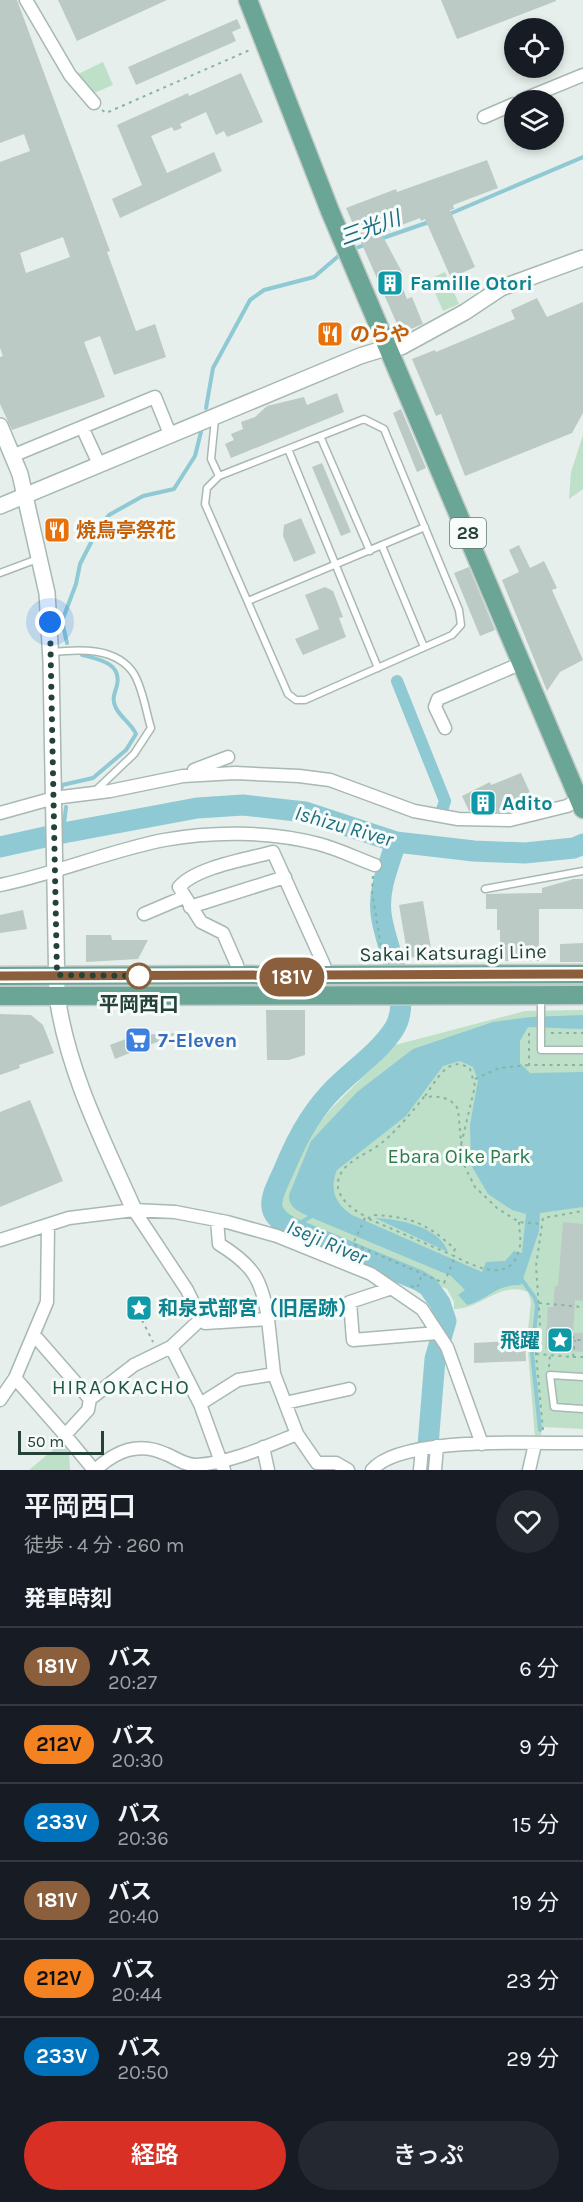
<!DOCTYPE html>
<html lang="ja">
<meta charset="utf-8">
<style>
body{margin:0;font-family:Karla,"Noto Sans JP",sans-serif;background:#242831;color:#f1f3f6;height:100vh;display:flex;flex-direction:column;font-size:22px;white-space:nowrap}
*{box-sizing:border-box;margin:0}
p{font-size:20px;color:#9ea1a6}
.icon{flex:none;width:33px;height:33px;fill:none;stroke:currentColor;stroke-width:2;stroke-linecap:round;stroke-linejoin:round}
.map{position:relative;height:1470px;overflow:hidden}
.details{display:flex;flex-direction:column;background:#171b24;flex:1}
.details>*{flex:none}
.badge{padding:0 12px;border-radius:20px;font-size:21px;line-height:39px}
.controls{position:absolute;left:504px;top:18px;display:grid;gap:12px}
.controls a{display:grid;place-items:center;width:60px;height:60px;border-radius:50%;background:#171b24;box-shadow:0 3px 9px #0003;font-size:30px}
.scale{position:absolute;left:18px;bottom:15px;width:86px;box-sizing:border-box;padding-left:6px;border:3px solid #24423a;border-top:0;font-size:16px;line-height:21px;white-space:nowrap;color:#24423a;-webkit-text-stroke:4px #f7fbf9;paint-order:stroke}
.you{position:absolute;width:30px;height:30px;margin:-15px;border:4px solid #fff;border-radius:50%;background:#1a73e8;box-shadow:0 0 0 9px #1a73e833}
.map>.badge{position:absolute;translate:-50% -50%;box-shadow:0 0 0 3px #fff}
h2{padding:0 24px;font-size:22px;line-height:54px}
.round{display:grid;place-items:center;flex:none;width:63px;height:63px;border-radius:32px;background:#242831}
.headline{display:flex;align-items:center;justify-content:space-between;height:102px;padding:0 24px}
h1{font-size:28px;font-weight:600;line-height:45px}
.primary-button{display:flex;gap:12px;margin-top:auto;padding:12px 24px}
.primary-button a{flex:1;height:69px;border-radius:36px;background:#d93025;color:#fff;font-size:24px;font-weight:600;line-height:69px;text-align:center}
.primary-button a+a{background:#242831;color:#f1f3f6}
ul{padding:0;list-style:none}
li{display:flex;align-items:center;gap:18px;height:78px;padding:0 24px;border-top:2px solid #363941}
li div{flex:1}
li b{display:block;font-size:22px}
li em{font-style:normal}
li .badge{min-width:66px;font-weight:700;text-align:center}
.map>svg:first-child{display:block}
.green{fill:#bfe0c8}
.water{fill:#8ec9d4;fill-rule:evenodd}
.lines{fill:none;stroke-linecap:round;stroke-linejoin:round}
.stream{stroke:#8ec9d4;stroke-width:4}
.canal{stroke:#8ec9d4;stroke-width:12}
.river{stroke:#8ec9d4;stroke-width:21}
.building{fill:#bbcac4;fill-rule:evenodd}
.service-casing{stroke:#a8b8b2;stroke-width:9}
.minor-casing{stroke:#a8b8b2;stroke-width:15}
.tertiary-casing{stroke:#a8b8b2;stroke-width:18}
.primary-casing{stroke:#c2cac8;stroke-width:21}
.path{stroke:#86b3a5;stroke-width:2;stroke-dasharray:3 4.5;stroke-linecap:butt}
.service{stroke:#fff;stroke-width:6}
.minor{stroke:#fff;stroke-width:12}
.tertiary{stroke:#fff;stroke-width:15}
.primary{stroke:#6aa596;stroke-width:18}
.line-casing{stroke:#fff;stroke-width:14}
.line{stroke:#8b5e3c;stroke-width:9}
.walk{stroke:#24423a;stroke-width:6;stroke-dasharray:0 10.8}
.stop-dot{fill:#fff;stroke:#8b5e3c;stroke-width:3}
.labels{text-anchor:middle;dominant-baseline:central;stroke-width:6;stroke-linejoin:round;paint-order:stroke}
.shield{fill:#f7fbf9;stroke:#637a73;stroke-width:1.5}
.shield-label{font-size:18px;font-weight:bold;fill:#24423a}
.culture-label{font-size:20px;font-weight:bold;fill:#0d838f;stroke:#f7fbf9;text-anchor:start}
.food-label{font-size:20px;font-weight:bold;fill:#c56008;stroke:#f7fbf9;text-anchor:start}
.street-label{font-size:20px;fill:#24423a;stroke:#f7fbf9}
.stop-label{font-size:20px;font-weight:bold;fill:#24423a;stroke:#f7fbf9}
.shop-label{font-size:20px;font-weight:bold;fill:#366cbe;stroke:#f7fbf9;text-anchor:start}
.park-label{font-size:20px;fill:#2d7a4b;stroke:#f7fbf9}
.water-label{font-size:21px;font-style:italic;fill:#1c6f80;stroke:#f7fbf9}
.neighbourhood-label{font-size:21px;letter-spacing:1.5px;fill:#1f5548;stroke:#f7fbf9}
</style>
<div class="map">
<svg width="583" height="1470" viewBox="0 0 583 1470">
<rect width="100%" height="100%" fill="#e6efeb"/>
<path class="green" d="M103,62L113,85L94,93L76,75Z
M445,272L459,304L443,311L429,279Z
M583,435V489L569,499L571,472Z
M583,1010V1429L542,1427L541,1437L535,1438L527,1339L531,1302L528,1292C501,1280 480,1310 454,1309V1302L447,1289L311,1231L287,1218L280,1205L307,1138L330,1110L395,1045L525,1011Z
M61,1443L69,1452L70,1470H29Z"/>
<path class="water" d="M583,1015V1029L528,1027L520,1041V1063L530,1073L583,1072V1207L540,1213L539,1231L521,1285C496,1284 489,1299 467,1305L458,1295L465,1290L451,1276L310,1217C299,1211 289,1209 289,1195L311,1141L357,1092L413,1049L493,1022L530,1017ZM460,1061L473,1067L478,1080L470,1125L471,1165L488,1194L512,1210L526,1214L522,1253L514,1251L505,1261L486,1262L482,1272L352,1215C335,1204 329,1189 337,1170L406,1116L443,1066Z
M375,1218C399,1219 440,1227 448,1252Z"/>
<g class="lines">
<path class="stream" d="M447,215L583,157
M380,239L429,222
M351,250L367,244
M206,408L213,368L250,300L264,290L314,277L342,253
M67,643L62,621L76,584L80,564L99,527L109,515L143,496L174,489L195,456L201,432
M62,787V785L93,778L126,750L136,734C131,723 121,718 116,708C111,698 115,694 117,685C122,663 98,659 82,655
M63,833L66,807
M292,1228L310,1217
M522,1280L535,1298L537,1306L532,1353L540,1430"/>
<path class="canal" d="M397,681L445,801L442,810"/>
<path class="river" d="M396,842C389,865 378,889 381,913C384,946 414,998 394,1029C378,1054 349,1072 329,1094C308,1117 295,1143 283,1172C271,1198 262,1213 292,1228L418,1280L428,1286L440,1303L446,1321L435,1359L426,1470
M0,847L63,833L197,808L243,805L305,812L396,842L474,851L525,853L574,848L583,844"/>
</g>
<path class="building" d="M0,0H17L110,251L107,252L136,331L155,324L166,357L114,375L100,336L84,342L105,397L12,430L0,404V357L3,356L0,348V162L30,151L24,134L0,143ZM63,237L70,257L26,273L20,253Z
M58,0H167L77,41Z
M441,0H556V1L457,39Z
M237,19L241,28L232,32L236,41L136,85L128,67Z
M241,73L263,122L227,137L224,131L216,135L206,112L180,124L182,128L174,131L172,127L151,136L167,173L214,152L222,171L120,218L112,199L142,185L117,125L188,93L189,96Z
M487,160L498,188L453,205L454,209L450,210L475,267L451,278L425,219L421,221L420,218L381,233L402,272L397,274L407,299L412,297L423,324L401,333L346,208L396,189L397,192Z
M537,298L547,317L583,302V413L572,433L465,476L441,414L436,416L412,359L435,350L436,352L515,319L511,310Z
M337,393L344,412L231,458L225,444L234,440L231,434L243,429L241,422L255,417L267,406L304,397L307,405Z
M401,409L426,468L417,472L393,413Z
M322,463L351,532L341,536L312,467Z
M301,518L316,553L294,562L283,536L284,525Z
M519,545L530,568L544,561L557,588L552,590L583,660L560,672L547,691L502,580L519,572L509,550Z
M469,567L495,630L480,636L454,573Z
M325,587L333,591L343,617L339,618L346,637L303,655L295,639L319,629L305,595Z
M521,773L532,797L503,812L469,811L462,796L490,782L491,785Z
M574,879H583V909H539V961H505V952L500,946V930H497V909H486V894L542,893V888Z
M423,901L432,954L408,958L399,905Z
M23,910L27,929L0,933V915Z
M86,935H111L112,940H148L138,959L86,962Z
M583,943V962H560V944Z
M266,1010H305V1055L289,1060H267Z
M0,1014L31,1015L43,1025L54,1053L19,1065L20,1068L0,1075Z
M179,1033L115,1059L110,1045L136,1035Z
M30,1100L63,1181L0,1207V1112Z
M563,1222L583,1224V1301L575,1300L573,1333H583V1352L545,1349L548,1307H553L555,1286H558Z
M525,1340L526,1361L474,1363V1343Z"/>
<g class="lines">
<defs>
<path id="service" d="M215,419L211,459L219,476
M364,419L384,429L459,610L461,625L452,635L305,700H296L288,694L205,504L207,488L219,476Z
M320,436L370,551
M288,449L378,668
M382,546L424,647
M0,573L40,558
M248,601L425,527
M52,652C79,649 117,647 134,674C143,689 146,712 151,728L134,754L94,792
M485,889L583,871
M541,998V1050H583
M583,1377L550,1375L554,1407L583,1409"/>
<path id="minor" d="M26,0L70,75L94,103
M522,100L583,75
M484,117L514,104
M82,427L99,464
M12,456L155,397L170,434
M445,728L435,707L438,699L522,663
M194,770L228,757
M0,813L54,798L110,791L183,776L235,773L299,776L330,780L414,811L458,819L510,820L567,806L579,799
M0,885C55,874 108,851 164,840C213,831 270,831 319,844C338,849 356,858 375,865
M190,907L285,877
M144,914L184,897
M238,976L237,965L223,933L201,922L179,887C196,867 248,859 273,852L324,965L325,977
M134,1210L187,1290L201,1319L205,1323L268,1319L274,1374L297,1434L317,1463H336L348,1470
M217,1220L219,1244C253,1265 262,1279 268,1319
M0,1240L69,1218L134,1210L175,1212L227,1222L277,1236L371,1274L422,1309L447,1347L482,1444
M392,1288L350,1302L353,1340L437,1333
M34,1335L90,1399
M171,1347L200,1404L224,1470
M15,1378L65,1435L88,1410L90,1399L134,1365L171,1347L201,1319
M0,1400L15,1378L47,1302L48,1225
M285,1403L349,1389
M200,1404L238,1380L274,1374
M65,1435L94,1470
M263,1447L268,1470
M95,1470C116,1451 138,1441 166,1454C176,1458 184,1465 196,1465C230,1463 265,1447 297,1434
M372,1470C402,1435 536,1444 583,1443
M420,1470L422,1449
M435,1470L437,1446
M529,1470L535,1444"/>
<path id="tertiary" d="M0,426L20,474L47,593L51,661L57,996C68,1073 103,1140 134,1210
M0,506L360,356L389,347H401L465,312L501,288L583,258"/>
<path id="primary" d="M248,0L330,211L583,809
M0,976L583,974
M0,996L583,995"/>
</defs>
<use href="#service" class="service-casing"/>
<use href="#minor" class="minor-casing"/>
<use href="#tertiary" class="tertiary-casing"/>
<use href="#primary" class="primary-casing"/>
<path class="path" d="M102,110L106,113L252,49
M373,876L372,892L383,959
M529,1033V1065H583
M551,1033H583
M475,1079L499,1068L529,1065
M425,1096C436,1081 449,1053 470,1069L475,1086L461,1145
M365,1218L353,1244L444,1283L455,1257
M369,1219L452,1255
M519,1222C519,1231 522,1241 519,1250C510,1286 472,1265 452,1255L455,1249C426,1223 412,1217 373,1215L369,1218C351,1210 326,1191 344,1169C353,1158 368,1153 379,1145C396,1132 410,1114 424,1097C437,1096 450,1096 458,1109L463,1163L475,1187L497,1208L519,1222L542,1224
M411,1286L417,1288L422,1274
M539,1303L583,1307
M142,1320L153,1342
M572,1336L575,1340H583
M536,1354L573,1357L575,1340
M573,1357H583
M549,1367L550,1355
M543,1430L536,1354L540,1324L536,1266L543,1218L583,1211"/>
<use href="#service" class="service"/>
<use href="#minor" class="minor"/>
<use href="#tertiary" class="tertiary"/>
<use href="#primary" class="primary"/>
</g>
<g class="lines">
<defs>
<path id="line" d="M0,976L583,974"/>
</defs>
<use href="#line" class="line-casing"/>
<use href="#line" class="line"/>
<path class="walk" d="M50,622L57,975L139,976"/>
</g>
<defs>
<symbol id="building-square" viewBox="-11 -11 22 22"><rect x="-9" y="-9" width="18" height="18" rx="4" fill="#0f9aa8" stroke="#f7fbf9"/><path d="M-4-6H4V6H1V3H-1V6H-4ZM-2.5-4.3h1.7v1.8h-1.7ZM.8-4.3h1.7v1.8H.8ZM-2.5-1h1.7V.8h-1.7ZM.8-1h1.7V.8H.8Z" fill="#fff"/></symbol>
<symbol id="restaurant-square" viewBox="-11 -11 22 22"><rect x="-9" y="-9" width="18" height="18" rx="4" fill="#e8710a" stroke="#f7fbf9"/><path d="M-5-6h1v4h1v-4h1v4h1v-4h1v5L-1.5 .5V6h-2V.5L-5-1ZM5-6V6H3V1.5H1.5Q1.5-4 5-6Z" fill="#fff"/></symbol>
<symbol id="supermarket-square" viewBox="-11 -11 22 22"><rect x="-9" y="-9" width="18" height="18" rx="4" fill="#3f7fe0" stroke="#f7fbf9"/><path d="M-6-5.5h2.5l.6 2H6L4.5 2H-2.5L-4.4-4H-6ZM-1.5 3.2a1.3 1.3 0 1 0 .1 0ZM3 3.2a1.3 1.3 0 1 0 .1 0Z" fill="#fff"/></symbol>
<symbol id="sight-square" viewBox="-11 -11 22 22"><rect x="-9" y="-9" width="18" height="18" rx="4" fill="#0f9aa8" stroke="#f7fbf9"/><path d="M0-6L1.8-2.2L6-1.7L2.9 1.2L3.7 5.4L0 3.3L-3.7 5.4L-2.9 1.2L-6-1.7L-1.8-2.2Z" fill="#fff"/></symbol>
</defs>
<g fill-rule="evenodd">
<use href="#building-square" x="375" y="268" width="30" height="30"/>
<use href="#restaurant-square" x="315" y="319" width="30" height="30"/>
<use href="#restaurant-square" x="42" y="515" width="30" height="30"/>
<use href="#building-square" x="468" y="788" width="30" height="30"/>
<use href="#supermarket-square" x="123" y="1025" width="30" height="30"/>
<use href="#sight-square" x="124" y="1293" width="30" height="30"/>
<use href="#sight-square" x="545" y="1325" width="30" height="30"/>
</g>
<circle class="stop-dot" cx="139" cy="976" r="12"/>
<g class="labels">
<rect class="shield" x="450" y="518" width="36" height="30" rx="4.5"/>
<g class="shield-label">
<text x="468" y="533">28</text>
</g>
<g class="culture-label">
<text x="410" y="283">Famille Otori</text>
<text x="502" y="803">Adito</text>
<text x="158" y="1308">和泉式部宮（旧居跡）</text>
<text x="540" y="1340" text-anchor="end">飛躍</text>
</g>
<g class="food-label">
<text x="350" y="334">のらや</text>
<text x="76" y="530">焼鳥亭祭花</text>
</g>
<g class="street-label">
<text transform="translate(453 953) rotate(-1)">Sakai Katsuragi Line</text>
</g>
<g class="stop-label">
<text x="139" y="1004">平岡西口</text>
</g>
<g class="shop-label">
<text x="158" y="1040">7-Eleven</text>
</g>
<g class="park-label">
<text x="459" y="1156">Ebara Oike Park</text>
</g>
<g class="water-label">
<text transform="translate(370 228) rotate(-20)">三光川</text>
<text transform="translate(344 826) rotate(16)">Ishizu River</text>
<text transform="translate(327 1242) rotate(23)">Iseji River</text>
</g>
<g class="neighbourhood-label">
<text x="121" y="1387">HIRAOKACHO</text>
</g>
</g>
</svg>
<div class="controls">
<a><svg class="icon" aria-label="locate" viewBox="0 0 24 24"><circle cx="12" cy="12" r="6"/><path d="M12 2v4M12 18v4M2 12h4M18 12h4"/></svg></a>
<a><svg class="icon" aria-label="layers" viewBox="0 0 24 24"><path d="M12 4l9 5-9 5-9-5zM3 14l9 5 9-5"/></svg></a>
</div>
<div class="scale">50 m</div>
<div class="you" style="left:50px;top:622px"></div>
<b class="badge" style="left:292px;top:977px;background:#8b5e3c;color:#fff">181V</b>
</div>
<section class="details">
<div class="headline"><div><h1>平岡西口</h1><p>徒歩 · 4 分 · 260 m</p></div><a class="round"><svg class="icon" aria-label="heart" viewBox="0 0 24 24"><path d="M12 20l-8-8c-3-5 5-10 8-4 3-6 11-1 8 4z"/></svg></a></div>
<h2>発車時刻</h2>
<ul>
<li><span class="badge" style="background:#8b5e3c;color:#fff">181V</span><div><b>バス</b><p>20:27</p></div><em>6 分</em></li>
<li><span class="badge" style="background:#f58220;color:#111">212V</span><div><b>バス</b><p>20:30</p></div><em>9 分</em></li>
<li><span class="badge" style="background:#0072bc;color:#fff">233V</span><div><b>バス</b><p>20:36</p></div><em>15 分</em></li>
<li><span class="badge" style="background:#8b5e3c;color:#fff">181V</span><div><b>バス</b><p>20:40</p></div><em>19 分</em></li>
<li><span class="badge" style="background:#f58220;color:#111">212V</span><div><b>バス</b><p>20:44</p></div><em>23 分</em></li>
<li><span class="badge" style="background:#0072bc;color:#fff">233V</span><div><b>バス</b><p>20:50</p></div><em>29 分</em></li>
</ul>
<div class="primary-button"><a>経路</a><a>きっぷ</a></div>
</section>
